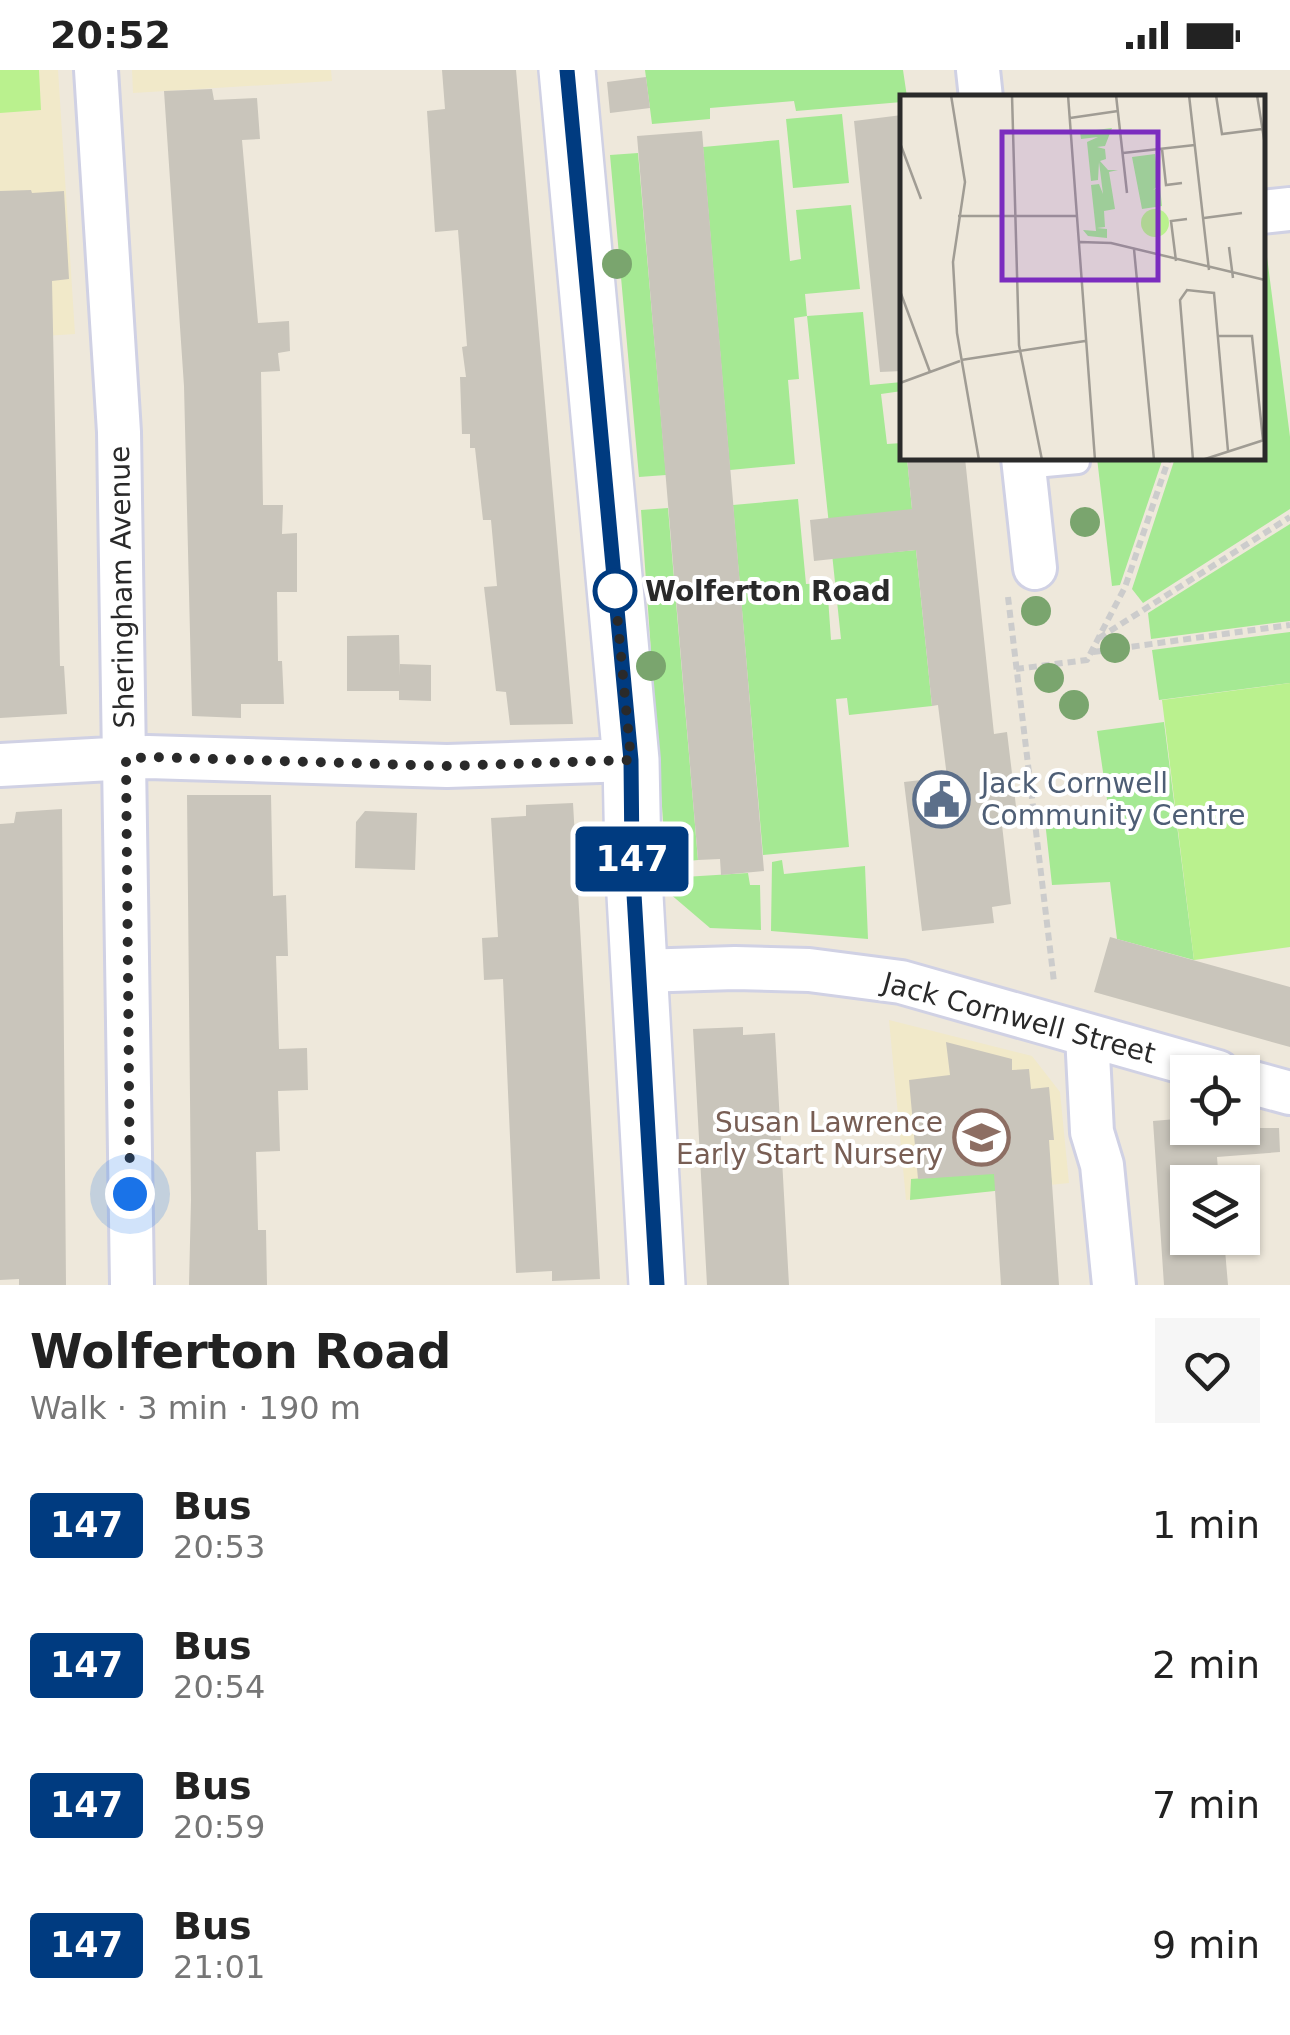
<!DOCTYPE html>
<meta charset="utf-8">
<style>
body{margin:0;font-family:"DejaVu Sans",sans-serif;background:#f6f6f6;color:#222;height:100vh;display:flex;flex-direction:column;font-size:38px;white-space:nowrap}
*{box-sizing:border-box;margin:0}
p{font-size:32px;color:#767676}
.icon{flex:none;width:55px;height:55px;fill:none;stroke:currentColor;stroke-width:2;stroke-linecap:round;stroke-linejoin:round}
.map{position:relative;height:1215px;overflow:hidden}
.details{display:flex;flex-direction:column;background:#fff;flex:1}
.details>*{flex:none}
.badge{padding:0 20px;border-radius:8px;font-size:35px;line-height:65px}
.controls{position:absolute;left:1170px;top:985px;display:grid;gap:20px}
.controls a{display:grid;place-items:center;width:90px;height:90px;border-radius:0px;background:#fff;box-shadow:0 2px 8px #0004;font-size:50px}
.you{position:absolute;width:50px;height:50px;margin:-25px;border:8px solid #fff;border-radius:50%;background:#1a73e8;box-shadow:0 0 0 15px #1a73e833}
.map>.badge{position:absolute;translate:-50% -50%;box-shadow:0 0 0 5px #fff}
.round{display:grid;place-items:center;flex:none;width:105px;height:105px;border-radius:0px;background:#f6f6f6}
.headline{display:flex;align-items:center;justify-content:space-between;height:170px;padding:0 30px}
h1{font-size:48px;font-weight:800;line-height:75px}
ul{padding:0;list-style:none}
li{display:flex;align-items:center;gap:30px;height:140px;padding:0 30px}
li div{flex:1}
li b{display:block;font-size:38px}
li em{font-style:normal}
li .badge{min-width:110px;font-weight:700;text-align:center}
.status{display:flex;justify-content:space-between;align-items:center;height:70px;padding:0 50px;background:#fff;direction:ltr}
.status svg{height:28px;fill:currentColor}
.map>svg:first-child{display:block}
.education{fill:#f1e9c9}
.green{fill:#a5e993}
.pitch{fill:#baf18e}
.building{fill:#c9c5bb}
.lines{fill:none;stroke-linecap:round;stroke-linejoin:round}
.service-casing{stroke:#d0d1e4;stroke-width:28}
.minor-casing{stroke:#d0d1e4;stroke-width:48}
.secondary-casing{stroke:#d0d1e4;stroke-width:60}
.path{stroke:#ccc;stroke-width:6;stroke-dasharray:8 5;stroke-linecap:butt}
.service{stroke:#fff;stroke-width:22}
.minor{stroke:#fff;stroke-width:42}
.secondary{stroke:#fff;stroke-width:55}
.tree{fill:#7aa56e}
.line-casing{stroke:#fff;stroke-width:22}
.line{stroke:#003b80;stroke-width:15}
.walk{stroke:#2a2a2a;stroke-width:10;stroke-dasharray:0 18}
.stop-dot{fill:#fff;stroke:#003b80;stroke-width:5}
.labels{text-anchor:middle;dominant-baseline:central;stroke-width:8;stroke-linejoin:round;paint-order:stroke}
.street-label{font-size:28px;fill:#2a2a2a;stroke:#fff}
.stop-label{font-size:28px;font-weight:bold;fill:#2a2a2a;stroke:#fff;text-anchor:start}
.service-label{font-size:28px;fill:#4e5e75;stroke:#fff;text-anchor:start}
.education-label{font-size:28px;fill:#785e54;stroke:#fff;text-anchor:end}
.inset-road{fill:none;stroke:#a09c94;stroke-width:2.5}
.view{fill:#7b2cbf;fill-opacity:0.15;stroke:#7b2cbf;stroke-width:5}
.inset-edge{fill:none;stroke:#2a2a2a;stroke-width:5}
</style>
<div class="status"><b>20:52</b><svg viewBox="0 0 49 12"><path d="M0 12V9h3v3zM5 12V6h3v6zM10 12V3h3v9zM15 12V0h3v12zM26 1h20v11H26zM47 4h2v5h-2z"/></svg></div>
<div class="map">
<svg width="1290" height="1215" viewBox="0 0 1290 1215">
<rect width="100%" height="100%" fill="#eee8db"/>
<path class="education" d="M0,0H58L75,264L0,269Z
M132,0H331L332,11L133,23Z
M889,950L1032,986L1060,1022L1069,1113L906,1130Z"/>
<path class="green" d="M645,0H903L907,27L902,28V32L796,41L794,31L710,38V49L652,54Z
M842,44L849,113L793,118L786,49Z
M779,70L790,191L801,189L796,140L851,135L860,219L805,224L807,246L863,242L870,315L902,312V321L881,324L887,374L902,373V388H907L912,439L884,483L916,480L932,636L849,645L847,628L836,629L849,777L763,785L733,435L798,429L806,514L827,513L831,570L841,569L807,246L794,248L799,309L788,310L795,394L730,400L703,77Z
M638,83L666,405L639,407L610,85Z
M1263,179H1266L1290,367V439L1143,533L1132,519L1175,388H1262Z
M1097,388H1163L1120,515L1112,516Z
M668,438L698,790L666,793L641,440Z
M1290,454V551L1151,569L1148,543Z
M1290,562V613L1159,630L1152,580Z
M1164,652L1194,890L1117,869L1110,812L1052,815L1045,751L1109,743L1097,661Z
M782,790L784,804L865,796L868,869L771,861L772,792Z
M748,803L750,815H760L761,860L710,858L669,823L668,808Z
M1050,1099L1052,1115L910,1130L911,1109Z"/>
<path class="pitch" d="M0,0H39L41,40L0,43Z
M1290,613V877L1194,890L1162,630Z"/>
<path class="building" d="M442,0H516L573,654L510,655L506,622L496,621L484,517L497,516L491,450H483L475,378H470V364H462L460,307H466L462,277L467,276L458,160L435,162L427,41L445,39Z
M646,7L650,38L610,43L607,12Z
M212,19L214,30L257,28L260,69L242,70L258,253L289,251L290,281L278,283L280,301L261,302L263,435H283L282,464L297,463V522H277L278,591H282L284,634H241V648L192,646L184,316L164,21Z
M902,45V301L880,302L854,51Z
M702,61L764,801L721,805L720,789L698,790L637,66Z
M31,120L32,123L64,121L69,209L52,211L60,596H64L67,644L0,648V121Z
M907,388H965L994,664L1007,662L1018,753L1002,755L1011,834L992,837L994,853L922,861L904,712L947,707L938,635L932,636L916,480L814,491L810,450L912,439Z
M399,565L400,606V594L431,595V631L399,630V621H347V566Z
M187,725H271L273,826L286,825L288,886H276L279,979L307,978L308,1020L278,1021L280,1081L256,1082L258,1160H266L267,1215H189L191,1130Z
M573,733L600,1209L552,1211V1201L516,1203L503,909L484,910L482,868L498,867L491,748L526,746V735Z
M62,739L66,1215H19V1209L0,1210V754L14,753L16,742Z
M365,741L417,743L415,800L355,798L356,752Z
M1110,867L1290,917V977L1094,922Z
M743,957V965L775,963L789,1215H707L693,959Z
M946,972L1012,989V1000L1029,999L1031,1019L1049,1017L1054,1070H1049L1059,1215H1001L994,1104L918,1109L909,1010L950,1005Z
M1188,1048V1058H1279L1280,1082L1217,1087L1219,1112H1188V1168H1224L1228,1215H1164L1153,1051Z"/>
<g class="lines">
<defs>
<path id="service" d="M1024,397L1078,392"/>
<path id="minor" d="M96,0L119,362L132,1215
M978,0L981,28
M1262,142L1290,139
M1023,388L1035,498
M0,695L148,687L447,696L631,690
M640,901L735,898L809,900L901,912L1218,1002
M1087,965L1092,1062L1102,1095L1114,1215
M1242,1010L1290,1023"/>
<path id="secondary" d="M567,0L631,690L633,790L657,1215"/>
</defs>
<use href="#service" class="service-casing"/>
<use href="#minor" class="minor-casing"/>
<use href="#secondary" class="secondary-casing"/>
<path class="path" d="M1008,527L1054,912
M1099,568L1290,447
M1093,582L1290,555
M1016,599L1087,590L1125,517L1169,388"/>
<use href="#service" class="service"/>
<use href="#minor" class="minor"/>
<use href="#secondary" class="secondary"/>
</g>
<g class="tree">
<circle cx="617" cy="194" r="15"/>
<circle cx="1085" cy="452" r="15"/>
<circle cx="1036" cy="541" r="15"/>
<circle cx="1115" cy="578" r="15"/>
<circle cx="651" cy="596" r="15"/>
<circle cx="1049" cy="608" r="15"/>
<circle cx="1074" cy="635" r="15"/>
</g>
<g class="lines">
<defs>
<path id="line" d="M567,0L631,690L632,790L657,1215"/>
</defs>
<use href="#line" class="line-casing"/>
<use href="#line" class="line"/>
<path class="walk" d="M130,1124L126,689L148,687L446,696L631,690L614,512L615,521"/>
</g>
<defs>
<symbol id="civic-ring" viewBox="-11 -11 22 22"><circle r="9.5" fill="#fff" stroke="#5c6f8a" stroke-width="1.5"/><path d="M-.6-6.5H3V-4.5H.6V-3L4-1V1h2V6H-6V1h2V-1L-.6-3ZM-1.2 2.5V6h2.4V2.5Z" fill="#5c6f8a"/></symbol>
<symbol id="school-ring" viewBox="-11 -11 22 22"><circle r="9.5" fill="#fff" stroke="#8d6e63" stroke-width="1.5"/><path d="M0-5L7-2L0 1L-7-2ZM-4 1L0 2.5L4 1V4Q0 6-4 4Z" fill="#8d6e63"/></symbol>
</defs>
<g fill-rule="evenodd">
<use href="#civic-ring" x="910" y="698" width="63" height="63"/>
<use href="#school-ring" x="950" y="1036" width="63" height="63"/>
</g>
<circle class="stop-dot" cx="615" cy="521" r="20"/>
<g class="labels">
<g class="street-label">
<text transform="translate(122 517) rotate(-91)">Sheringham Avenue</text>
<text transform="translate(1019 948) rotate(15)">Jack Cornwell Street</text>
</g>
<g class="stop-label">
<text x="645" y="521">Wolferton Road</text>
</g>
<g class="service-label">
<text x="981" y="713">Jack Cornwell<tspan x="981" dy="32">Community Centre</tspan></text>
</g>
<g class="education-label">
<text x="943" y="1052">Susan Lawrence<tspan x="943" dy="32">Early Start Nursery</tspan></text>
</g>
</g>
<g transform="translate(900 25)">
<rect width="365" height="365" fill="#eee8db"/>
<path d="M212,33L205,51L197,52L205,54L206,64L200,66L208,75H218L209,77L215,114L204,116L205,132L197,133L207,134V143L188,141L183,135L196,136L191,90L199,89L203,99L199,67L198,85L191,86L187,47L198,42L181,44L180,37ZM255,59L259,90L253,95L260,92L262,111L242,114L232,62Z" fill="#a5e993"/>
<path d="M241 128a14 14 0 1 1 28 0a14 14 0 1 1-28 0Z" fill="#baf18e"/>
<path class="inset-road" d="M51,0L65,87L53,167L57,238L79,365M112,0L119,250L142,365M168,0L195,365M216,0L227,98M289,0L309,175M316,0L322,39L362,34M357,0L365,50M170,23L218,16M0,48L21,104M262,54L266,90L282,88M223,58L295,50M58,121H178M304,123L342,118M180,147L211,148L365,185M329,152L333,183M234,154L254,365M276,166L271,126L287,124M0,196L30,277M317,241H352L363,345M61,265L185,246M0,288L60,266M293,365L280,205L287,195L314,198L328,356M302,365L364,345"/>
<path class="view" d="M102,37H258V185H102Z"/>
<rect width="365" height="365" class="inset-edge"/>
</g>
</svg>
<div class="controls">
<a><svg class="icon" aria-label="locate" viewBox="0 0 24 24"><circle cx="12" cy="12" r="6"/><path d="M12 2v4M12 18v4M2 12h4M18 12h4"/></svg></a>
<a><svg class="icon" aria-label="layers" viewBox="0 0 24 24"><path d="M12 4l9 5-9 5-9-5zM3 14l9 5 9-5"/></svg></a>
</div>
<div class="you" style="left:130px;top:1124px"></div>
<b class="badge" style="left:632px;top:789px;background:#003b80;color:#fff">147</b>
</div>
<section class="details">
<div class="headline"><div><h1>Wolferton Road</h1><p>Walk · 3 min · 190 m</p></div><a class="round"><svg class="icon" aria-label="heart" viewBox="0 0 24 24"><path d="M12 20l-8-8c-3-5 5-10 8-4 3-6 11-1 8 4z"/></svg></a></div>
<ul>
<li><span class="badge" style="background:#003b80;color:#fff">147</span><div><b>Bus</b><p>20:53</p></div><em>1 min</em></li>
<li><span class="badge" style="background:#003b80;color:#fff">147</span><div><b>Bus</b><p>20:54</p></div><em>2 min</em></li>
<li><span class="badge" style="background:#003b80;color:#fff">147</span><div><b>Bus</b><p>20:59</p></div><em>7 min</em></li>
<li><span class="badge" style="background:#003b80;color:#fff">147</span><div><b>Bus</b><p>21:01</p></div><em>9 min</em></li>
</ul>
</section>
